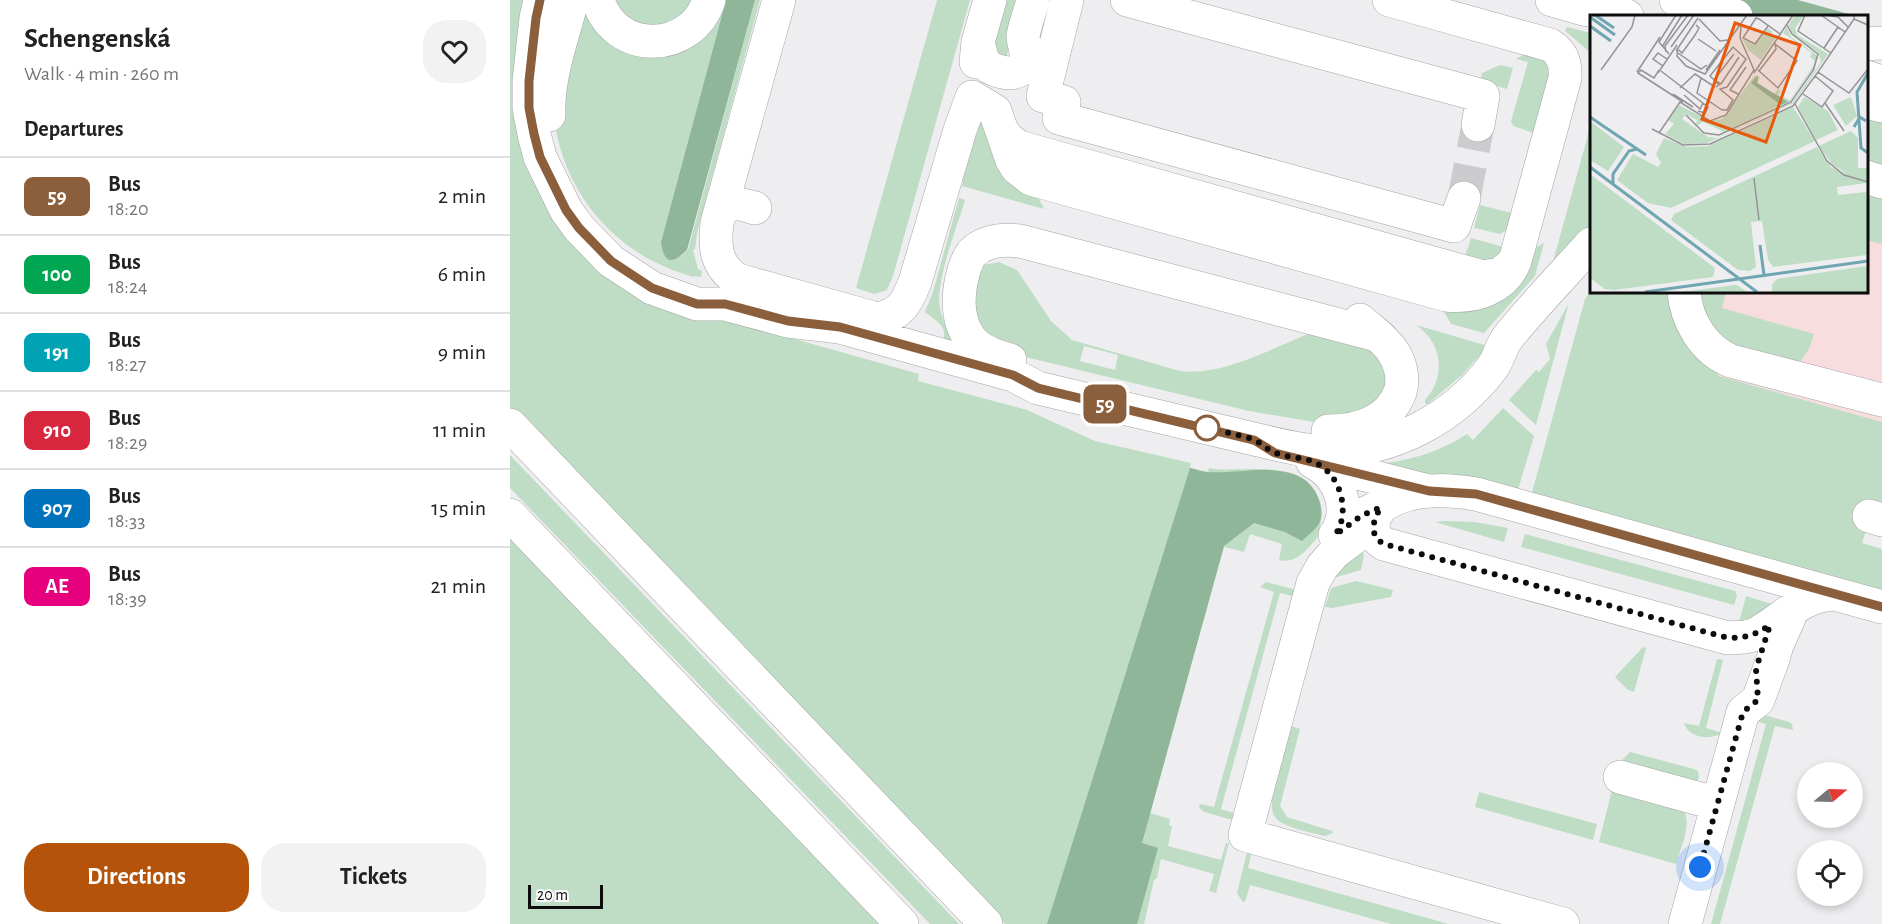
<!DOCTYPE html>
<meta charset="utf-8">
<style>
body{margin:0;font-family:"Alegreya Sans",sans-serif;background:#f2f2f2;color:#222;height:100vh;display:flex;flex-direction:column;font-size:22px;white-space:nowrap}
*{box-sizing:border-box;margin:0}
p{font-size:20px;color:#767676}
.icon{flex:none;width:33px;height:33px;fill:none;stroke:currentColor;stroke-width:2;stroke-linecap:round;stroke-linejoin:round}
.map{position:relative;flex:1;overflow:hidden}
.panel{display:flex;flex-direction:column;background:#fff;width:510px}
.panel>*{flex:none}
.badge{padding:0 12px;border-radius:9px;font-size:21px;line-height:39px}
.needle{width:39px;rotate:71deg}
.tools{position:absolute;left:1287px;top:762px;display:grid;gap:12px}
.tools a{display:grid;place-items:center;width:66px;height:66px;border-radius:50%;background:#fff;box-shadow:0 3px 9px #0003;font-size:30px}
.scale{position:absolute;left:18px;bottom:15px;width:75px;box-sizing:border-box;padding-left:6px;border:3px solid #0d0d0e;border-top:0;font-size:16px;line-height:21px;white-space:nowrap;color:#0d0d0e;-webkit-text-stroke:4px #fff;paint-order:stroke}
.you{position:absolute;width:30px;height:30px;margin:-15px;border:4px solid #fff;border-radius:50%;background:#1a73e8;box-shadow:0 0 0 9px #1a73e833}
.map>.badge{position:absolute;translate:-50% -50%;box-shadow:0 0 0 3px #fff}
h2{padding:0 24px;font-size:22px;line-height:54px}
.round{display:grid;place-items:center;flex:none;width:63px;height:63px;border-radius:24px;background:#f2f2f2}
.overview{display:flex;align-items:center;justify-content:space-between;height:102px;padding:0 24px}
h1{font-size:28px;font-weight:600;line-height:45px}
.button{display:flex;gap:12px;margin-top:auto;padding:12px 24px}
.button a{flex:1;height:69px;border-radius:24px;background:#b45309;color:#fff;font-size:24px;font-weight:600;line-height:69px;text-align:center}
.button a+a{background:#f2f2f2;color:#222}
ul{padding:0;list-style:none}
li{display:flex;align-items:center;gap:18px;height:78px;padding:0 24px;border-top:2px solid #e0e0e0}
li div{flex:1}
li b{display:block;font-size:22px}
li em{font-style:normal}
li .badge{min-width:66px;font-weight:700;text-align:center}
main{display:flex;flex:1;min-height:0}
.map>svg:first-child{display:block}
.industrial{fill:#f8ddde}
.green{fill:#bfddc5;fill-rule:evenodd}
.forest{fill:#8fb698}
.lines{fill:none;stroke-linecap:round;stroke-linejoin:round}
.minor-tunnel{stroke:#cccccf;stroke-width:33;stroke-dasharray:33 16;stroke-linecap:butt}
.minor-casing{stroke:#a4a4a6;stroke-width:34}
.major-casing{stroke:#a4a4a6;stroke-width:34}
.minor{stroke:#fff;stroke-width:33}
.major{stroke:#fff;stroke-width:33}
.line-casing{stroke:#fff;stroke-width:14}
.line{stroke:#8b5e3c;stroke-width:9}
.walk{stroke:#0d0d0e;stroke-width:6;stroke-dasharray:0 10.8}
.stop-dot{fill:#fff;stroke:#8b5e3c;stroke-width:3}
.inset-river{fill:none;stroke:#6fa6b1;stroke-width:3}
.inset-road{fill:none;stroke:#949496;stroke-width:1.5}
.view{fill:#e8590c;fill-opacity:0.15;stroke:#e8590c;stroke-width:3}
.inset-edge{fill:none;stroke:#0d0d0e;stroke-width:3}
</style>
<main>
<section class="panel">
<div class="overview"><div><h1>Schengenská</h1><p>Walk · 4 min · 260 m</p></div><a class="round"><svg class="icon" aria-label="heart" viewBox="0 0 24 24"><path d="M12 20l-8-8c-3-5 5-10 8-4 3-6 11-1 8 4z"/></svg></a></div>
<h2>Departures</h2>
<ul>
<li><span class="badge" style="background:#8b5e3c;color:#fff">59</span><div><b>Bus</b><p>18:20</p></div><em>2 min</em></li>
<li><span class="badge" style="background:#00a651;color:#fff">100</span><div><b>Bus</b><p>18:24</p></div><em>6 min</em></li>
<li><span class="badge" style="background:#00a3b4;color:#fff">191</span><div><b>Bus</b><p>18:27</p></div><em>9 min</em></li>
<li><span class="badge" style="background:#d7263d;color:#fff">910</span><div><b>Bus</b><p>18:29</p></div><em>11 min</em></li>
<li><span class="badge" style="background:#0072bc;color:#fff">907</span><div><b>Bus</b><p>18:33</p></div><em>15 min</em></li>
<li><span class="badge" style="background:#e6007e;color:#fff">AE</span><div><b>Bus</b><p>18:39</p></div><em>21 min</em></li>
</ul>
<div class="button"><a>Directions</a><a>Tickets</a></div>
</section>
<div class="map">
<svg width="1372" height="924" viewBox="0 0 1372 924">
<rect width="100%" height="100%" fill="#eeeef1"/>
<path class="industrial" d="M1356,160L1372,165V422L1209,376L1191,353L1164,291H1356Z"/>
<path class="green" d="M0,0H18L36,190L178,309L409,374L408,381L517,410L585,441L681,463L680,468L698,472L699,468C732,474 786,457 806,493C812,503 813,514 810,525L813,531C801,544 789,565 769,560L772,544L740,534L734,552L714,547L640,813L660,819L659,825L662,826L658,846L711,860L716,843H719L706,893L699,891L704,874L651,859L647,878L644,880L634,924H495L0,409Z
M95,0H184L182,6L160,25L124,28Z
M207,0H216L151,242L170,257L178,250L245,0H250L187,233L185,249L183,250L188,269L192,271L191,277L185,276L184,277C105,256 52,193 43,112L76,3L116,46Z
M427,0H460L383,276L377,290L364,294L346,288Z
M497,0H514L496,58L482,50Z
M1057,27L1081,33V53L1055,31Z
M1026,48L1041,68L1024,133L1003,126L1001,121L1018,62L1006,59Z
M990,65L1003,68L997,89L970,81L972,73Z
M1356,112L1372,114V165L1356,160Z
M470,116L523,187L534,209L452,186L453,182L450,181Z
M1081,124V232L1044,264V258Z
M1356,185L1372,189V244L1356,240Z
M449,198L455,200C447,227 425,282 430,308C432,321 439,331 446,341L432,348C438,325 431,325 415,312L423,292Z
M970,205L1006,214L1000,228L990,234L964,228Z
M961,238L990,246L992,248V261L953,263Z
M1034,243L1025,276L974,333L941,324L928,301Z
M489,262L507,270L541,321L562,340L670,371C713,376 758,350 798,334L808,332L854,341L880,373L870,407L810,423L739,411L499,353L462,327L467,269L474,265ZM574,346L608,355L605,370L570,361Z
M1081,290L1164,291L1191,353L1209,376L1372,422V510L1358,524L1352,543L1372,549V592L1021,496L1075,299Z
M1185,291H1216L1212,308L1304,334L1299,349L1289,364L1273,366L1208,339Z
M1059,303L1056,314L1026,425L999,400L1026,370L1029,372L1040,359L1036,344Z
M906,325L978,346L952,375L918,404H915V400C936,377 933,343 906,325Z
M993,408L1024,436L1007,493L858,465C893,462 927,454 957,434L963,440Z
M0,455L449,924H420L0,488Z
M935,521L965,522L998,528L994,542L925,522Z
M1015,534L1225,591L1227,596L1224,605L1011,547Z
M0,539L369,924H0Z
M851,551L854,555L851,570L820,579Z
M846,581L883,590L881,597L822,608L815,607L821,588Z
M756,582L783,589L787,597L770,593L711,809L726,814L723,819H719L694,812L689,807L690,804L704,807L764,592L750,587Z
M1236,596L1262,604L1247,618L1228,626Z
M1133,647L1136,648L1124,692L1118,690L1105,677Z
M1207,659L1213,660L1196,728L1213,733C1201,740 1179,739 1174,723L1189,726Z
M1248,713L1279,722L1282,724L1283,730L1265,726L1210,924H1201L1256,724L1239,719Z
M781,726L790,729L770,806L777,817L822,831L823,833L815,836C803,833 771,827 765,817C761,811 762,805 762,798Z
M1120,752L1184,769L1188,771L1189,778L1187,781L1109,763Z
M1102,790L1173,810C1183,823 1170,849 1166,864L1089,842Z
M969,792L1087,824L1083,840L965,807Z
M742,851L738,868L939,924H881L740,885L735,902L732,901L727,893L737,852Z"/>
<path class="forest" d="M216,0H245L177,250C163,264 154,265 151,242Z
M1187,0H1288L1346,16H1245Z
M680,468C686,469 692,472 698,472C733,475 797,454 810,503C815,524 806,528 792,541L775,532L744,523L714,546L632,843L648,848L627,924H537Z"/>
<g class="lines">
<path class="minor-tunnel" d="M954,198L968,125"/>
<defs>
<path id="minor" d="M30,0L26,18L19,81V108L24,134L30,157L56,210L69,228L101,261L142,288L187,304H215L278,321L330,327L503,375L528,388L744,439C769,445 795,452 821,451C884,450 944,418 982,368C989,359 991,345 999,336C1025,304 1054,274 1081,244
M88,0C104,55 181,55 199,0
M269,0L207,223C204,247 206,267 228,280L367,319C391,315 397,302 405,282L450,130L462,97L485,111L502,160L507,168L521,179L936,295C964,298 994,289 1005,261L1055,78C1056,64 1053,53 1040,45L879,0
M557,0L533,96L554,102L549,118L944,226L954,198
M617,0L973,96L968,125
M1166,0L1226,16
M468,42C473,60 472,67 492,72C505,75 518,70 516,54C516,48 513,42 513,36C515,24 520,12 523,0
M1356,44L1372,43
M466,62L468,42L480,0
M1356,102L1372,106
M39,115C37,77 53,37 62,0
M491,129L498,139L509,147L973,277L990,274L1000,266
M1356,177L1372,182
M210,214C219,199 230,204 245,208
M1174,291C1176,321 1194,350 1221,361L1372,400
M500,360C488,357 476,353 466,345C445,326 447,294 454,270C456,264 458,258 462,253C475,240 493,239 510,241L867,335
M0,425L476,924
M818,431C848,431 879,422 890,392C894,379 891,363 883,352C875,339 861,330 850,320
M802,461L918,491
M803,462C829,475 843,510 825,535
M871,507L857,528L825,552L812,567L803,583L735,835L1053,924
M0,515L392,924
M851,515C864,510 877,502 890,497C914,488 941,490 966,494L1372,607
M1359,516L1372,520
M864,519C862,530 864,538 874,544L1218,638L1235,637L1244,635C1273,620 1290,595 1325,594
M1110,777L1208,804
M1175,924L1233,712L1248,700L1263,659L1267,645L1283,609"/>
<path id="major" d="M1042,0L1073,9L1117,16
M1356,77L1372,82"/>
</defs>
<use href="#minor" class="minor-casing"/>
<use href="#major" class="major-casing"/>
<use href="#minor" class="minor"/>
<use href="#major" class="major"/>
</g>
<g class="lines">
<defs>
<path id="line" d="M30,0L26,18L19,81V108L24,134L30,157L56,210L69,228L101,261L142,288L187,304H215L278,321L330,327L503,375L528,388L744,440L765,453L919,491L966,494L1372,607"/>
</defs>
<use href="#line" class="line-casing"/>
<use href="#line" class="line"/>
<path class="walk" d="M697,428C712,432 727,434 742,439C751,442 757,450 766,453C778,458 794,457 806,463C831,475 841,513 825,535L851,516L871,507C863,520 858,535 874,544L1218,638C1234,638 1246,635 1260,625L1246,669L1248,700L1233,712L1190,867"/>
</g>
<circle class="stop-dot" cx="697" cy="428" r="12"/>
<g transform="translate(1080 15)">
<rect width="278" height="278" fill="#eeeef1"/>
<path d="M205,0H214L205,13L207,20L238,39L204,88L117,128L94,129L75,119L84,109L78,105L89,90L120,106L132,104L165,60L170,62L168,68L184,79L188,74L191,76L188,80L200,85L226,47L220,42L222,38L193,18L197,12L201,22L228,41L226,49L200,86L134,117L113,107L105,112L107,105L96,99L92,104L118,122L127,123L203,87L231,47L228,37L202,20L199,9ZM178,13L183,17L180,22L188,19L171,45L159,36L152,24L164,30ZM214,82L238,96L248,115L226,125L208,92ZM261,82L267,101L256,111L243,90ZM203,92L225,126L81,193L58,188L27,165L43,139L68,152L71,148L66,139L74,123L97,132L118,131ZM0,106L34,132L18,156L0,145ZM261,116L268,123V153H277V166L260,161L242,149L229,131ZM227,132L241,152L277,168L247,172L248,180L276,177L277,174V240L183,252L178,245L172,206L161,207L166,252L160,256L148,255L81,205L84,199ZM0,159L125,253L123,262L24,275L15,274L0,263ZM277,251V277H182V269L187,264ZM147,270L157,277H92L144,270Z" fill="#bfddc5"/>
<path d="M168,60L167,68L198,87L191,90L161,68Z" fill="#8fb698"/>
<path class="inset-river" d="M5,0L24,13M0,2L25,20M0,11L21,26M278,58L267,77L271,133L278,138M0,102L56,140M264,112L270,102L276,106M0,152L167,277M23,169V159L39,136L47,134M170,230L174,260M55,277L278,246"/>
<path class="inset-road" d="M215,0L208,16L241,38M231,0L255,17M237,0L248,2L258,12M264,0V4L278,10M109,4L130,26L138,25M264,4L228,57L259,78L278,54M197,10L202,19L228,39L223,56M178,11L165,29L153,23L166,3L169,4L190,19M108,24L126,36M72,32L92,0M81,32L104,0M88,33L87,41L96,51L115,59L157,0M234,33L248,12M89,35L92,38L105,20L109,13L106,10M86,36L108,3M76,37L75,31L98,0M88,38L111,54L117,50M79,39L69,27L86,0M144,39L124,65L131,69L149,42M73,51L63,44L68,38L77,44M11,55L42,12L45,0M69,55L64,63L51,55L48,58L93,87M116,55L130,35M168,55L188,73L207,46L185,29M71,56L118,92L115,98L108,96M169,56L186,34L185,28M47,57L70,22M68,58L87,30M164,58L203,0M111,63L107,78L132,95M126,72L129,70L120,61L143,32L156,44L137,72L130,74L143,85L137,95H132M90,73L105,59L125,72M83,79L103,92M148,79L140,75L156,52M213,79L232,92L243,76L225,61M94,80L110,94L113,88M235,88L254,116M205,89L237,146L254,160L278,167M96,100L114,118L129,120L201,87L224,54M62,114L93,130L120,129L203,91L228,57M69,118L90,87L120,106L136,100L164,55L150,23L151,12M164,163L169,205"/>
<path class="view" d="M145,8L210,30L176,127L112,104Z"/>
<rect width="278" height="278" class="inset-edge"/>
</g>
</svg>
<div class="tools">
<a><svg class="needle" viewBox="-14 -14 28 28"><path d="M0-13l5 13h-10z" fill="#e53935"/><path d="M0 13l5-13h-10z" fill="#767676"/></svg></a>
<a><svg class="icon" aria-label="locate" viewBox="0 0 24 24"><circle cx="12" cy="12" r="6"/><path d="M12 2v4M12 18v4M2 12h4M18 12h4"/></svg></a>
</div>
<div class="scale">20 m</div>
<div class="you" style="left:1190px;top:867px"></div>
<b class="badge" style="left:595px;top:404px;background:#8b5e3c;color:#fff">59</b>
</div>
</main>
